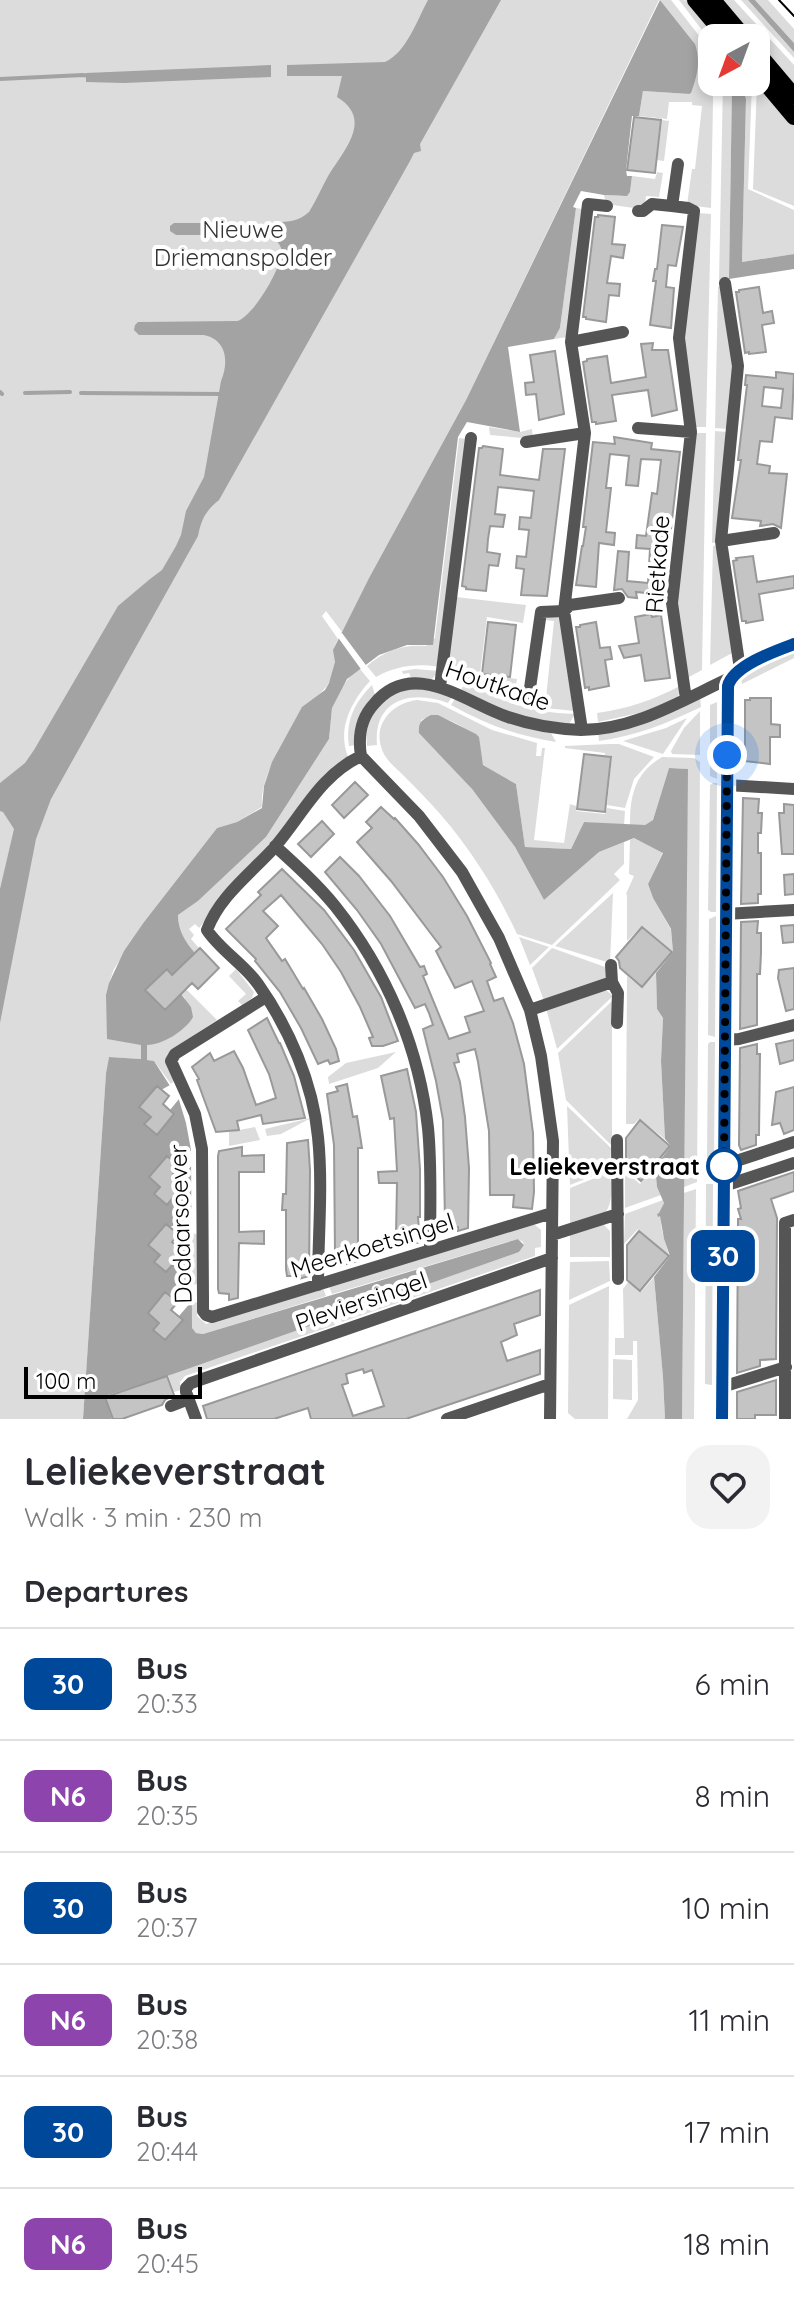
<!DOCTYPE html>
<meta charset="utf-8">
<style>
body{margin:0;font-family:Quicksand,sans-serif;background:#f2f2f3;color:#2b2b33;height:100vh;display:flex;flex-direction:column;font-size:30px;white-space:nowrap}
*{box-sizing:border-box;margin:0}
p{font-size:26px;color:#7c7c81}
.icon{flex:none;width:44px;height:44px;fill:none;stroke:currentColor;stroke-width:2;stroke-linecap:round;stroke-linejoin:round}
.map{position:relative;height:1419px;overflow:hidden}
.panel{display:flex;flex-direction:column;background:#fff;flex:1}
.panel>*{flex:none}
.badge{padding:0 16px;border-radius:12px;font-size:28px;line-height:52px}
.needle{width:52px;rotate:221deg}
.fabs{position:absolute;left:698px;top:24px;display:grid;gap:16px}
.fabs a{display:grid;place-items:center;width:72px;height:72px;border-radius:16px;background:#fff;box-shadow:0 4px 12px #0003;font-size:40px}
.scale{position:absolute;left:24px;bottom:20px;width:178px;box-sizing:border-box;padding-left:8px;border:4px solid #000;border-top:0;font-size:22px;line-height:28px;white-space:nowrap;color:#000;-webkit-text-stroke:6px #fff;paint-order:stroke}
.you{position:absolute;width:40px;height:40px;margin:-20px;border:6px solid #fff;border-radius:50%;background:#1a73e8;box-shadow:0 0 0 12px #1a73e833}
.map>.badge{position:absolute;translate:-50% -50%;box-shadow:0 0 0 4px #fff}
h2{padding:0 24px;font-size:30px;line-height:72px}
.round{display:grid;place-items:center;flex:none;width:84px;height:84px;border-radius:24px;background:#f2f2f3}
.summary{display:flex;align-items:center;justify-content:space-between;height:136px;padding:0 24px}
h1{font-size:38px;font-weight:700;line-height:60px}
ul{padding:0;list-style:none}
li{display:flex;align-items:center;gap:24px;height:112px;padding:0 24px;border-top:2px solid #e1e1e2}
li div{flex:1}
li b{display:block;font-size:30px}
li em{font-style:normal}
li .badge{min-width:88px;font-weight:700;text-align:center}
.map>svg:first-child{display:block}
.green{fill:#dcdcdc}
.water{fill:#a3a3a3}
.pier{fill:#fff}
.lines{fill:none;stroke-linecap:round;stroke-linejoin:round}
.stream{stroke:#a3a3a3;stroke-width:4}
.building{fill:#c4c4c4;stroke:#999;stroke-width:2;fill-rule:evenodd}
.major-casing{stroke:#dbdbdb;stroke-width:20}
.minor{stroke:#555;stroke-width:12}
.major{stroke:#000;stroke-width:16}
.tram{stroke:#000;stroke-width:2}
.line-casing{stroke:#fff;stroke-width:18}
.line{stroke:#004899;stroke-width:12}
.walk{stroke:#000;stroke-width:8;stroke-dasharray:0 14.4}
.stop-dot{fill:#fff;stroke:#004899;stroke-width:4}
.labels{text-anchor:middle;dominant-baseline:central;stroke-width:8;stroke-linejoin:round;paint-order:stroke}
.park-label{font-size:24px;fill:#333;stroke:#fff}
.street-label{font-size:24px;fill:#000;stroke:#fff}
.stop-label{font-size:24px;font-weight:bold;fill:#000;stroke:#fff;text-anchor:end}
</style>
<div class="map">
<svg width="794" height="1419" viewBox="0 0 794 1419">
<rect width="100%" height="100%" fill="#fff"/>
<path class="green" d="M0,0H659L466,400L369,578L342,632L326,611L322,616L338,639C331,653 335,650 335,663C335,677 326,689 316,697C295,728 259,769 262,807L237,822L217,828L144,922L114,969L109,983L141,1045V1059L109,1057L106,1073L83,1419H0Z
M660,0H671L712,52L713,102L711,208L687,205L692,169H695L702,106L692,105V102H669L667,119L639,116L643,91L689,94L695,44Z
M679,0H684L708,29L715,30L722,38H712V43Z
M719,0H734L794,65V87L756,42V38H752Z
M741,0H748L794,52V58Z
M755,0H768L794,29V43Z
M723,82L752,83L748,189L794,210V254L742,262L746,99L737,85L732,86L729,279L719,281Z
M757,84L794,123V206L753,189Z
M662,120L669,121L664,161L657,160Z
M657,172L663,173L659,197L646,196L645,205L641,209L606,204L604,195L621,196L630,192L632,176L655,179Z
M576,208L583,209L567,337L554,339L560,328Z
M698,213L711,214L706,427H696L683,338Z
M722,286L734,365L727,429L715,428L718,287Z
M489,427L520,432L532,429L533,439L490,435Z
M715,431L727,432L717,542L712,543Z
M695,433H706L702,670L687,678L676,604Z
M459,438L467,439L440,667C418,663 395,666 376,677L367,666C385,650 404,644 426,646L435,638Z
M718,545L734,652L710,665L713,546Z
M456,597L526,605L523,623L487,617L480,674L517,679L514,700L486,689L447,668Z
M550,616L558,617L562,621L575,711L545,708L554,621L545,620Z
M794,650V658L742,684L741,676Z
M360,669L370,681C351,702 337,729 348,757L199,928L195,924L189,929L194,935L191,939L199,948L195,953C184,942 178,930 178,915L198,901L266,837L329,739L332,708L342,687L352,674Z
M415,669L439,671L432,679L411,678L409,673L403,674L402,671Z
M466,681C499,703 536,713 575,714L569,724L534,719L506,711L461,690Z
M372,685L375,695L364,708L358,745L349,746C345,721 355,702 372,685Z
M680,686L678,698L648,711L598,722L597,713C627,709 653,700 680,686Z
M415,687L453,695L448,703C412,689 373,699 377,745L367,746C365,726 372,705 390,694C396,690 407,689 415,687Z
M700,696L701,707C668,723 636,736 599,741L598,732Z
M456,697L550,731L556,742C517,736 485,724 451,705Z
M417,700L438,703L492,730L537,743L536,756H541L542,748H545L534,840L564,843L570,804L576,806V811L605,814L607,808L625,811L624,825L584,822L571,849L525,847L516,784L483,765L475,734C457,725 441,710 421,720L452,767L472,789L515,847L544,900L599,852L624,842V864L614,874L620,880L552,945L517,934C497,891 472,851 441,815C429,801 416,788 403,775C396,768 387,761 383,752C371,725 392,703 417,700Z
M717,702V779L710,776V705Z
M700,711V755L672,754L671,751L684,728Z
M687,718L663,754L623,741L666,728Z
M609,744H619L654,757L634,779L625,808L607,805L612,756L605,755V753L565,748V746Z
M662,757L694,758L700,762L697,1182L684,1187L687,769L669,768L653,820L645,825H630C630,795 635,773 662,757Z
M713,783H717L716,912H711L708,910L710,785Z
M634,838L663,852L648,884L653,898L671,930L673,952L642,926L627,941V895L626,894L634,876L629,874L630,840Z
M613,893L610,963L555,946Z
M716,916L715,1037L708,1035L709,919Z
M519,937L549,947L530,965Z
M552,948L608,968L609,979L544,1001L532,968Z
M236,969L254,992L252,998L242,1005L238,1001L246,994L229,976Z
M656,973L657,1009L663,1018L661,1061L665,1139L639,1119L634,1124H626L627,976L642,988Z
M186,989L217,1020L172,1049C161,1060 168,1068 175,1080L171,1084L154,1061L147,1060V1045L185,998L181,994Z
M606,990L613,996L557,1049L546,1008Z
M612,1001V1134L611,1145L566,1100L558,1053Z
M710,1042H715L714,1162L709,1163L707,1161L708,1044Z
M396,1052L378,1068L329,1084L328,1077L346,1063Z
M567,1106L611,1148L610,1169L570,1185Z
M311,1118L281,1134L267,1136L265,1129Z
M255,1127L260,1140L229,1146V1132Z
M655,1167L657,1187L661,1195L625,1208V1171L640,1184Z
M610,1172C611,1186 614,1203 604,1214L570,1225V1188Z
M706,1184H713L712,1385L705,1384Z
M696,1189L694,1419H682L684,1193Z
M663,1200L664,1203C656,1218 664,1238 669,1255L638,1229L624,1244L625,1214Z
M603,1224L610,1231V1257H570V1233Z
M532,1225H535L541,1230V1247L535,1248V1256L342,1322L339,1315L519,1252L524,1245L523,1242L518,1239L332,1294L329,1286Z
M192,1233L199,1235L197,1284L192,1285Z
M609,1261L610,1281L569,1300L570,1262Z
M654,1277L663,1377L665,1419H627L638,1400L637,1341H633V1355H615V1338H624L623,1289L628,1282L641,1292Z
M609,1286L608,1419H575L568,1413L569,1305Z
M323,1288L326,1296L203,1334L196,1333L192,1329V1301L198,1303L197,1316L206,1324Z
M332,1317L335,1325L185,1376L180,1382L181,1390L174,1392L168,1375Z
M613,1359L632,1360V1400L613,1399Z"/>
<path class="water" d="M428,0H501L420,144L421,151L414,153L410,161L219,500C206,510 201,520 198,536L51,799L36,839L0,1023V889L14,829L3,812L0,811V783L25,763L34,750L118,606L150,579L162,570L176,546L181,535L186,511L204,477L221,381C229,362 227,340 204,335H139L134,330L135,325L138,322L237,321C253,317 285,264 281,248C279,242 273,238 268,234L270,222C285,222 297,223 309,212C316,201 321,189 327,178C342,152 375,120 337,97L342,76H287V65L385,62C407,52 417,20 428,0Z
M660,0L695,44C701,62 697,76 691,93L689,94L643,91L639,116H632L626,170L627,176H632L630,192L627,196L604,195L581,191L573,207L576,208L560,328L554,339L508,347L520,432L467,422L458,437L433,645H407L379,655L347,679L332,708L329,739L266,837L198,901L178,915C178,930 185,942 195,953L178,969L176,977L167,969L145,990L165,1011L181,994L191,1007L193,1017C186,1030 163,1045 147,1045V1060L154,1061L179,1100L186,1123L191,1150L192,1328L196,1333L203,1334L518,1239L524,1245L519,1252L173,1374L105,1396L112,1419H83L106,1073L109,1057L141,1059V1045L107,1039L106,995L109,983L124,951L144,922L217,828L237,822L262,808L264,786L272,762L302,707L325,690L329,683L335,662L333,650L369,578L466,400Z
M748,0H755L794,43V52Z
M271,65V77L124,83L86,82V73Z
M737,85L742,88L746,99L742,262L794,254V269L729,279L732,86Z
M174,223H250L253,229L249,235H176L170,231V226Z
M431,715H438L476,734L479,737L483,765L516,784L525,847L571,849L584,822L645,825L653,820L669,768L688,769L682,1419H665L663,1377L654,1277L670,1256L664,1239L660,1216L658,1217L657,1214L659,1213L664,1203L657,1187L655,1167L671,1146L665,1139L661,1061L663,1018L657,1009L656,973L673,952L671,929L653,898L648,884L663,853L634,838L599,852L544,900L515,847L472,789L419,733C418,722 422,720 431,715Z"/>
<path class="pier" d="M342,633L368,668L363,672L337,636Z
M172,1084L179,1099L170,1110L163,1104L169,1097L161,1090Z
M191,1151L192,1165L180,1180L173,1174L171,1160L173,1157Z
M192,1218V1233L179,1248L172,1242L178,1234L170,1227Z
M192,1285V1301L179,1316L171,1310L177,1302L170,1295L173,1292Z"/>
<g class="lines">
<path class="stream" d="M0,79L83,75L89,76
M0,392L2,394
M25,393L70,392
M81,393L222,394"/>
</g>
<path class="building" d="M634,117L661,120L655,173L627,170Z
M598,215L615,217L612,244L625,245L623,258L611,256L607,283L620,284L619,296L609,295L606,322L586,319V317H583L595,217H598Z
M662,225L683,227L676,266L668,265L666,287L674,288L671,328L650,325L656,281H653L655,269H657Z
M759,287L763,313L772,311L774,323L762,325L766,352L749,354V352L745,353L736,292H739V290Z
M653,343L652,350H668L677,410L652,416L648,390L612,395L616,421L596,424V422H592L583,362L587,361V359L607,356L611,383L646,377L641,344Z
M555,351L564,414L539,420L536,394L526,395L525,383L534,382L530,355Z
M776,372L794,374L792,419L775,417L772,442L760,441L757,464L770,466L769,473L787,474L781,528L773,524L760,526L761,521L732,518L741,460H738L747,385H745L746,375L776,378ZM764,387L783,389L781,408L762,406Z
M614,437L652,443L651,449L680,452L670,537H667L665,556L664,595L636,592L637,598L628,597L622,589L614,590L618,551L629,552L627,581L648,583L650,549L636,548L637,535L646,536L652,493L657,494L661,460L641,459L638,486L626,485L629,456L610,454L606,488H611L606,532L615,533L614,545L599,543L596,587L576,585L582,546H583L586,527H583L593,442L615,444Z
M483,446L503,449L500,475L539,480L543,449H565L547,596L521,595L524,569L516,568L517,556L526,557L529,530L519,529L520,517L531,518L534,491L508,488L498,487L495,514L505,515L503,527L490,526L488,539L487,552L500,554L498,566L489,565L486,591L466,589V587L462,586L479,448H482Z
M753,556L757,582L794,576V588L759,594L763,620L746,623V621H742L733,561L737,560L736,558Z
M651,614L652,617L661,615L670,678L645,681L641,655L624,658L619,646L639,643L635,617Z
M488,622L516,625L510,677L482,674Z
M596,622L600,648L610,647L612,659L605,660L609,686L589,690V687L585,688L576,627H580V625Z
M750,698H771V724L780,725V737H770V764L745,761V700H750Z
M584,754L611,757L605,812L577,809Z
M355,782L368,795L344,818L332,805Z
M743,798L759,799L758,813H762L761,833H758V853H761V894H758V903L741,904Z
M784,804L794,805V854H782L779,813H784Z
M381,807L394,819L395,818L418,844L443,877L467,916L491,963L490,964L496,977L487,981L494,1001L503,998L513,1023L524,1064L533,1133L534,1192L532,1209L513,1207L514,1195H490L489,1131L478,1062L475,1049L457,1054L459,1062L454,1063L460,1082L465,1117L469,1168L468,1228L458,1231V1227H447L445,1220L443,1120L436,1081L423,1029L433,1025L429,1013L425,1004L415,1008L381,944L357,910L325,872L340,857L359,876L390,916L420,967L424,966L427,974L423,976L449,1039L470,1032L465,1017L484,1011L472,981L455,988L436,951L441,947L391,881L357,842L372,828L366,822Z
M322,821L334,834L311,857L298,844Z
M282,869L324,910L354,950L381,997L398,1041L383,1046H372L369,1038L373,1037L360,1007L341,972L322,944L281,895L263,911L278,926L266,938L282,961L285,959L303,989L304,988L322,1019L336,1049L339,1061L330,1064L328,1060L318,1064L301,1028L280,992L255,961L256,959L226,929L261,895L258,892Z
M794,874V894L785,895L784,875Z
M758,921L757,933H761V953L760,974H757V1025L740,1029L741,922Z
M794,925V942L783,943L781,926Z
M642,927L672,952L642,987L620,968L619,961L616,957Z
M200,948L219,968L198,989L192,983L165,1010L145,990L167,969L172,975Z
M794,968V1009L786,1011L778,978L779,970Z
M267,1018L279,1043H280L294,1076L305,1118L263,1124L261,1115L237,1121L239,1130L216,1132L197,1080L199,1079L192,1067L210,1053L214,1061L234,1051L243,1068L256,1105L276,1098L269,1074L248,1030Z
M794,1040V1060L780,1064L776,1044Z
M757,1044V1054H760L759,1135H756V1145L741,1150L739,1145L740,1048Z
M407,1069L416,1112L420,1169V1217H418L420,1242L409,1245V1242H398V1235H396L397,1183H379L378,1172L397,1171L394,1118L390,1119L381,1076Z
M347,1084L353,1117L357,1116L362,1148H358V1261L347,1264V1261H336L335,1254L334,1145L327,1094L338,1091L336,1087Z
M157,1086L169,1096L163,1104L174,1114L157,1135L144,1124L151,1117L139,1107Z
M794,1087V1130L784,1134L780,1123L772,1125L776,1092Z
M640,1120L670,1146L641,1181L626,1168V1138Z
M308,1140L310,1170L309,1276L299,1279V1276H287L286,1269V1210H282L283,1194H286L287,1143Z
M242,1147V1156L264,1155V1172H239V1232L264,1231V1244L239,1243L238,1298L229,1300V1294L219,1293L218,1289V1156L219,1151Z
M167,1156L179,1166L173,1174L184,1184L167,1205L154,1194L160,1187L149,1177Z
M794,1172V1191L771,1199L777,1218L776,1359L760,1360V1366L737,1373L738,1219H741L738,1209L741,1208L738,1191Z
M166,1224L178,1234L172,1242L184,1252L166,1272L154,1262L160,1255L148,1245Z
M639,1231L669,1256L640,1291L627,1280V1245Z
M540,1290V1315L514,1324L517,1335L501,1342L507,1361L540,1350V1374L406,1419H311L308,1408L274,1419H207L203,1406ZM363,1369L364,1373L372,1370L384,1406L353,1416L342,1385L348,1383L346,1374Z
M165,1292L178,1302L171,1310L183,1320L165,1340L153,1330L159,1323L148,1313Z
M167,1376L174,1395L165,1400L162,1405L122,1419H113L105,1397Z
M776,1380V1415H755V1419H737V1392Z"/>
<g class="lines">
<defs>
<path id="major" d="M695,0L727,38
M713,0L745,38
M756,51L794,96
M756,72L794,117"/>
</defs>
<use href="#major" class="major-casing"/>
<path class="minor" d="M678,164L672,206L688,208L694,211L679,338L691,432L672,603L686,699
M638,211H643L652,204L672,206
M725,283L738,366L721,541L740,669
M571,342L623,332
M638,428L691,432
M526,442L585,433
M721,541L774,533
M440,687L471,438
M528,702L541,612L564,611L570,605L619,598
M582,730L564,611L585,433L571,342L588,204L607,206
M361,756L419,816L462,872L499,938L530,1010L541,1056L553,1141L550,1419
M361,756C358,737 361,718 374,704C413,657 466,703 508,717C531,725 556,729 581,730C635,730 682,700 730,678L740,669L794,644
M727,785L794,789
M275,846C296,865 317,884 335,906C386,970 419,1047 428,1128C432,1168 430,1210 430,1250
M725,914L794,910
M611,965L612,982L618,993L617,1023
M266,997L175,1054L171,1061L195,1114L202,1149L203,1300V1311L206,1315L212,1317L552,1213
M530,1010L612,982
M725,1040L739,1039L794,1025
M617,1140L618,1279
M724,1165L794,1142
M724,1186L794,1163
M552,1235L618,1214
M318,1285C318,1236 323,1186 318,1137C313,1083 289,1028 258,984C244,964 220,950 207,930C219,897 250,874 273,849C302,816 319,776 361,756
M722,1387L786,1367
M171,1406L189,1399
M196,1419L186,1392V1388L191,1383L552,1258
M447,1419L550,1384
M722,1419L728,694L730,678
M785,1419V1223L794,1220"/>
<use href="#major" class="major"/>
<path class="tram" d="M779,0L794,16"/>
</g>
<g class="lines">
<defs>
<path id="line" d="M722,1419L728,686C733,666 775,651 794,644"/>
</defs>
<use href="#line" class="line-casing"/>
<use href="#line" class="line"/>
<path class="walk" d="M724,1166L727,755"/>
</g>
<circle class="stop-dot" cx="724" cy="1166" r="16"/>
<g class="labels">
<g class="park-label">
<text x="243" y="229">Nieuwe<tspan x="243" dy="28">Driemanspolder</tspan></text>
</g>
<g class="street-label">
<text transform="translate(657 564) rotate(-86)">Rietkade</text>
<text transform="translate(498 685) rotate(19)">Houtkade</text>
<text transform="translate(180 1224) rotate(-92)">Dodaarsoever</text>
<text transform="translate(372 1245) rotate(-17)">Meerkoetsingel</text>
<text transform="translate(361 1301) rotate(-19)">Pleviersingel</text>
</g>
<g class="stop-label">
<text x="700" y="1166">Leliekeverstraat</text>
</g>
</g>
</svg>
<div class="fabs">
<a><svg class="needle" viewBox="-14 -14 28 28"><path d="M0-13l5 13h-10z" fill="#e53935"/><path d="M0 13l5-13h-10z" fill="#7c7c81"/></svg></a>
</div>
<div class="scale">100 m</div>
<div class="you" style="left:727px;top:755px"></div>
<b class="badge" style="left:723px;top:1256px;background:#004899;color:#fff">30</b>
</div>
<section class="panel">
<div class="summary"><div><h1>Leliekeverstraat</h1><p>Walk · 3 min · 230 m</p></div><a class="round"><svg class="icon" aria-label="heart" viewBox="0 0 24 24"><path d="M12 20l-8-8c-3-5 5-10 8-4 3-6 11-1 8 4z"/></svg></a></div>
<h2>Departures</h2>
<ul>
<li><span class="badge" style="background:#004899;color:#fff">30</span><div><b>Bus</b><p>20:33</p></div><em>6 min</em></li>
<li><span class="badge" style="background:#8e44ad;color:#fff">N6</span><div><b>Bus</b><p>20:35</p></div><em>8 min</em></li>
<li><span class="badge" style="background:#004899;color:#fff">30</span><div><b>Bus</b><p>20:37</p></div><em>10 min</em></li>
<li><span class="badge" style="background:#8e44ad;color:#fff">N6</span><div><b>Bus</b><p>20:38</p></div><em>11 min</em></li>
<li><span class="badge" style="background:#004899;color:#fff">30</span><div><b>Bus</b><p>20:44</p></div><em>17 min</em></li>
<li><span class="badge" style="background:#8e44ad;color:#fff">N6</span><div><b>Bus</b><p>20:45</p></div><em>18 min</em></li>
</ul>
</section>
